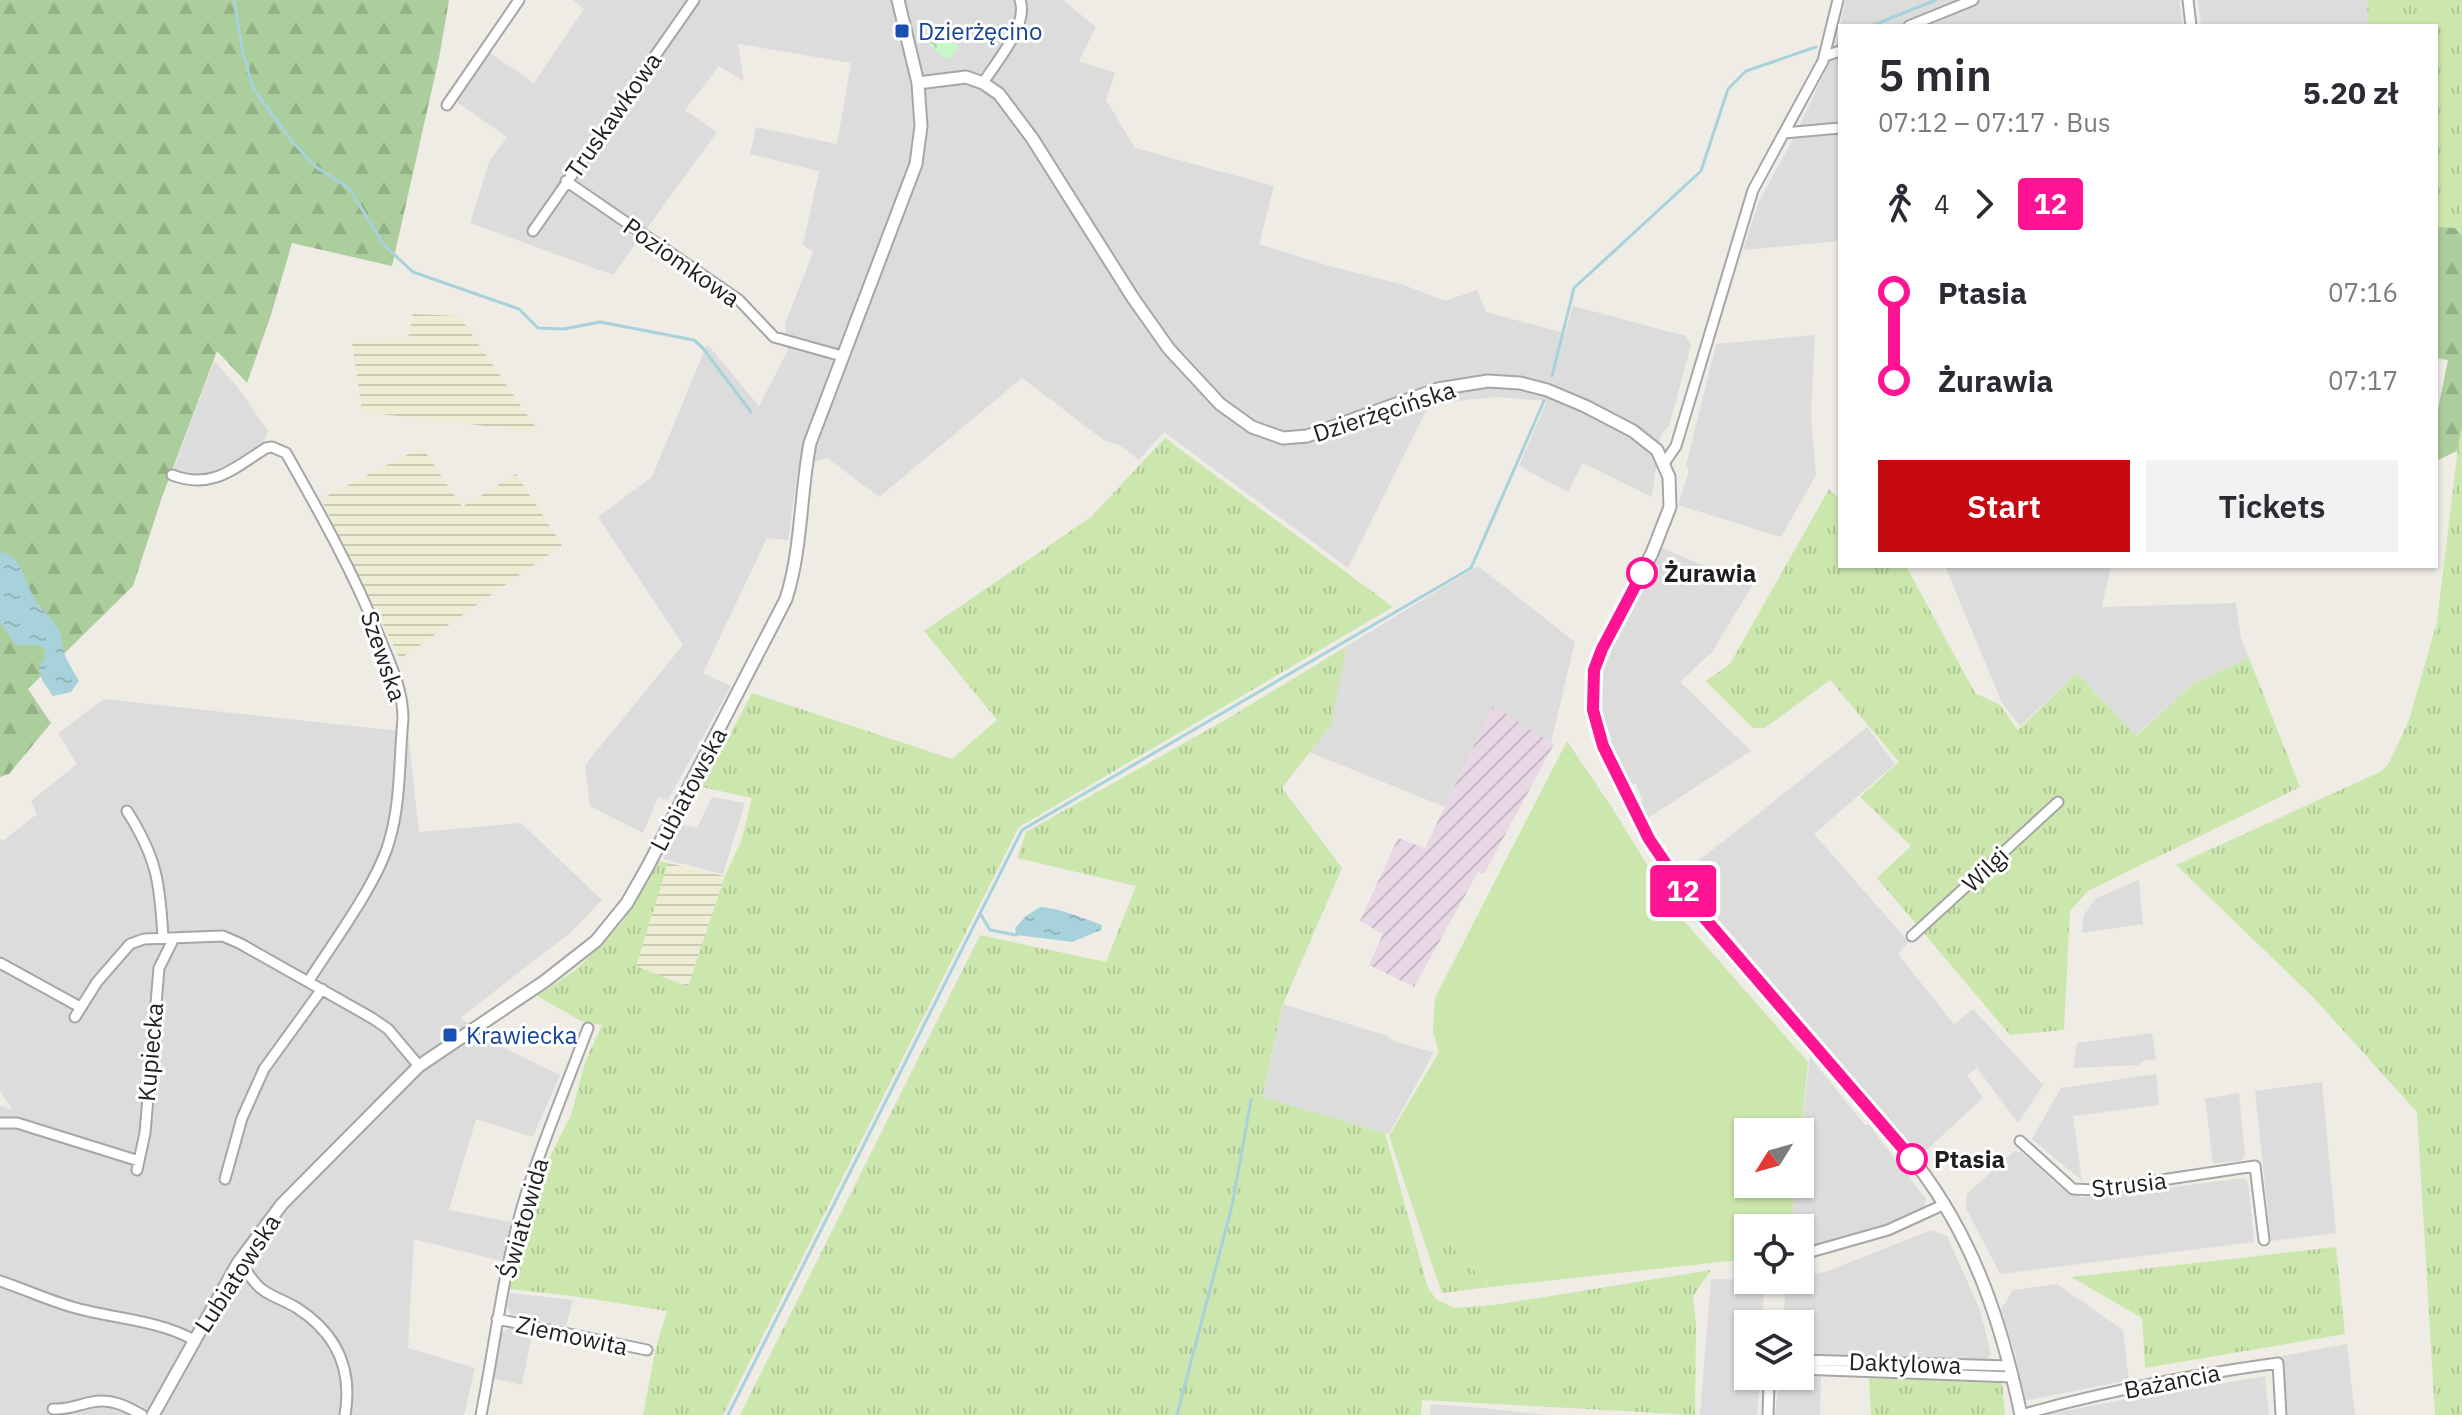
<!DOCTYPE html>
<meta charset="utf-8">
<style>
body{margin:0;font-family:"IBM Plex Sans",sans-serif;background:#f2f2f3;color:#2b2b33;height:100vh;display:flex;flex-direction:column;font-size:30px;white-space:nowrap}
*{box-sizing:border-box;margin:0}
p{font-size:26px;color:#7c7c81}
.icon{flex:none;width:44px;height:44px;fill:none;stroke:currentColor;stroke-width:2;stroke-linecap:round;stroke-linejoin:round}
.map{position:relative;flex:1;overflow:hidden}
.details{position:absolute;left:1838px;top:24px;width:600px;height:544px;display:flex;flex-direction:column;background:#fff;border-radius:0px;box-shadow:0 2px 6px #0004}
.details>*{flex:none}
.badge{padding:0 16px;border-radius:6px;font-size:28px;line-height:52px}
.needle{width:52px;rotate:233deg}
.controls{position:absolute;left:1734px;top:1118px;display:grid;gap:16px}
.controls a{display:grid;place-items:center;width:80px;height:80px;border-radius:0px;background:#fff;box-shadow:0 2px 6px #0004;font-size:40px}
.map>.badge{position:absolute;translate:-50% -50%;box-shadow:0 0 0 4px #fff}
.legs{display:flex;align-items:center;gap:12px;height:88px;padding:0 40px;font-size:26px}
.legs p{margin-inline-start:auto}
.head{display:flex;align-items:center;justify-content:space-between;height:136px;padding:0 40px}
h1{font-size:44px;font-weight:600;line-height:60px}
.cta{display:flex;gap:16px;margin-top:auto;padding:16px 40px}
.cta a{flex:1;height:92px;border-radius:0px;background:#c60810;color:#fff;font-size:32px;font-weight:600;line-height:92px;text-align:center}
.cta a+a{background:#f2f2f3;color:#2b2b33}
ul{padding:0 40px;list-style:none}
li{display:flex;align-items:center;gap:28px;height:88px;font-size:30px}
li i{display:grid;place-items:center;width:12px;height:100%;margin:0 10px;background:currentColor}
li i::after{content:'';width:20px;height:20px;margin:-10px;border:6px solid;border-radius:50%;background:#fff}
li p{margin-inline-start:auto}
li:first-child i{background:linear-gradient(#0000 50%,currentColor 0)}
li:last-child i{background:linear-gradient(currentColor 50%,#0000 0)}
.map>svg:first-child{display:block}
.residential{fill:#dddcdc}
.industrial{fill:url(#industrial-furrows)}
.farmland{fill:url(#farmland-rules)}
.grass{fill:url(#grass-tufts)}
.forest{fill:url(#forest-firs)}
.park{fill:url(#park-crowns)}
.garden{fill:#cce7ae}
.water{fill:url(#water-ripples)}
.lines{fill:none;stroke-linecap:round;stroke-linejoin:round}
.stream{stroke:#a8d2db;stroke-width:3}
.minor-casing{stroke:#a6a6a6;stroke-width:13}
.tertiary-casing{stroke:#a6a6a6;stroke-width:15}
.minor{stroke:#fff;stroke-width:9}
.tertiary{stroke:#fff;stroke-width:11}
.line-1-casing{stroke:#fff;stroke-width:18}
.line-1{stroke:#ff1493;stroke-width:12}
.transit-dot{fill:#1a4fb4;stroke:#fff;stroke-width:3}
.stop-1-dot{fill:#fff;stroke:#ff1493;stroke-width:4}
.labels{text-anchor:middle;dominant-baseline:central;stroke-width:6;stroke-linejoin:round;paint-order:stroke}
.transit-label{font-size:24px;fill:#164399;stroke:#fff;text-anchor:start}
.street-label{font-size:24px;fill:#1f1f1f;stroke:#fff}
.stop-label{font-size:24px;font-weight:bold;fill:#1f1f1f;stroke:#fff;text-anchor:start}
</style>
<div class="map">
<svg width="2462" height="1415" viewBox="0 0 2462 1415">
<defs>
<pattern id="industrial-furrows" width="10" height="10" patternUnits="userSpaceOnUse" patternTransform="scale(2)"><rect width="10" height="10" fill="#e8d8e6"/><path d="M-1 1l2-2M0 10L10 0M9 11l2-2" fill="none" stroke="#c7b9c5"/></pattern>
<pattern id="farmland-rules" width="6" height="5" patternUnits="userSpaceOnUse" patternTransform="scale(2)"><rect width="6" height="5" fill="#ecedd2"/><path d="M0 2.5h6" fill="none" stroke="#cacbb4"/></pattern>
<pattern id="grass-tufts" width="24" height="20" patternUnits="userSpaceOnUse" patternTransform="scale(2)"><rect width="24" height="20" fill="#cce7ae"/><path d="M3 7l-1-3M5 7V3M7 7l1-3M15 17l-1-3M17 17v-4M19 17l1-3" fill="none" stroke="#afc695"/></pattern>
<pattern id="forest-firs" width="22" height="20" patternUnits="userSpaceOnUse" patternTransform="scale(2)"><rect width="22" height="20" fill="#accd9c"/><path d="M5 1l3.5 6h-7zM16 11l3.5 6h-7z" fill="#94b086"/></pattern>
<pattern id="park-crowns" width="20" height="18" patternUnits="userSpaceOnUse" patternTransform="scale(2)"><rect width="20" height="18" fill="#c5f7c7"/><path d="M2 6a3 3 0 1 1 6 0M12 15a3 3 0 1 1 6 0" fill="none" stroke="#a9d3aa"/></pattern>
<pattern id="water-ripples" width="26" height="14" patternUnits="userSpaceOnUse" patternTransform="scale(2)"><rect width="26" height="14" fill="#a8d2db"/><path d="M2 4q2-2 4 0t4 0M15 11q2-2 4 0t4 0" fill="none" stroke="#90b4bc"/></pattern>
</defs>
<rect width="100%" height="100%" fill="#efece6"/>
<path class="residential" d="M573,0H1063L1096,27L1079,61L1115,73L1106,100L1135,148L1274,186L1259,244L1329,266L1404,285L1445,301L1477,290L1486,312L1565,333L1573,306L1686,336L1691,345L1669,426L1661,434L1652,497L1583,463L1568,492L1519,466L1547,401L1496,397L1448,402L1426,411L1348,568L1164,432L1139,460L1119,445L1105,441L1022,378L879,497L827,458L798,467L788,540L767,538L703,673L731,686L668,800L658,797L643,833L590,806L585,765L683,645L598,517L652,477L707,344L759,406L788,350L785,324L813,252L803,245L819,171L750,154L756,127L837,144L851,63L738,44L744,81L719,66L685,110L717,132L613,275L470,223L489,162L507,137L451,98L484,49L534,83L584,9Z
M1846,0H2179L2183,26H1840V241L1743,250L1759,201L1790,145L1832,57Z
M2198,0H2367L2368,26H2201Z
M1815,335L1811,416L1816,475L1781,537L1678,505L1689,471L1686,465L1716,344Z
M214,361L236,385L268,431L264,441L222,471L197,476L173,470Z
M1662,548L1752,586L1712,652L1680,682L1751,751L1648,818L1640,804L1643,800L1636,784L1629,785L1610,745L1600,713L1598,678L1609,651Z
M1478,566L1575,642L1551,742L1493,706L1445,807L1227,719Z
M1945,566H2111L2102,607L2236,603L2241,638L2249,658L2194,683L2135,736L2077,673L2020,726L2002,703Z
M104,699L408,732L419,832L521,823L602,900L570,933L460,1018L508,1050L560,1075L533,1137L476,1119L449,1210L511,1222L502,1261L414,1239L408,1348L475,1368L464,1415H0V1106L12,1109L0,1091V839L4,840L37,814L31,801L77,764L58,733Z
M1867,727L1895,764L1814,834L1909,942L1898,954L1954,1024L1973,1009L2043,1085L2018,1123L1977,1068L1967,1075L1983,1098L1920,1156L1681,875Z
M712,797L745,803L723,874L663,859L682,825L697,828Z
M2139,880L2143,924L2082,933L2084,915L2096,898Z
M1283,1004L1388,1036L1395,1042L1434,1052L1389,1134L1262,1098Z
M2152,1033L2156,1059L2143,1061L2139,1065L2073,1068L2077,1043Z
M1810,1057L1865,1125H1869L1926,1199L1923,1210L1884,1226L1800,1250V1228H1791L1796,1184H1800V1142Z
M2156,1074L2159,1105L2073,1116L2082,1181L2032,1139L2061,1088Z
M2322,1082L2336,1233L2271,1241L2255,1091Z
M2239,1093L2245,1155L2240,1161L2213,1163L2205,1099Z
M2014,1151L2021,1152L2062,1189L2081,1197H2098L2243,1178L2248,1182L2254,1242L2000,1274L1966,1208L1967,1194Z
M1931,1230L1947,1236L1980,1310L1991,1354L1986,1360L1800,1356V1324H1783L1786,1282L1800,1280V1276L1825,1272Z
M1711,1279L1764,1280L1763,1324H1748V1376H1760L1757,1415H1700Z
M2057,1284L2123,1330L2129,1380L2023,1401L2016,1356L2001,1310L2013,1290Z
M510,1293L573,1300L566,1326L511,1314L507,1306Z
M507,1329L532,1334L522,1385L492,1378L500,1335Z
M2347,1344L2355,1415H2288L2282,1356Z
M1800,1374H1821L1820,1415H1775L1779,1379L1782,1376H1800Z
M2222,1375L2224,1383L2265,1376L2269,1415H2045L2127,1399L2126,1392Z
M1431,1404L1481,1408L1549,1415H1430Z"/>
<path class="industrial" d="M1493,706L1554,744L1484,874L1478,872L1414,987L1369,965L1383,934L1360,921L1398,838L1425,848Z"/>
<path class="farmland" d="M413,314L459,316L539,432L362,412L352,342L408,338Z
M422,447L462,507L516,474L562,545L400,659L321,499Z
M668,863L725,876L688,987L636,966Z"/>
<path class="grass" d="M2367,0H2462V255L2436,252V26H2368Z
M2462,414V1415H2435L2417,1112L2312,996L2176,865L2380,772L2388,765L2409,720L2437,622Z
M1165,438L1393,607L1019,827L723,1415H643L656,1347L667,1311L573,1296L509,1289L530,1196L571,1115L585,1062L602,1025L581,1021L537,996L578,968L621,924L658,861L668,863L636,966L688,987L725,876L742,839L752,798L702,787L752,693L952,759L997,720L924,631L1091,517Z
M1829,489L1840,500V566H1906L1975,693L2000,705L2018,730L2077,673L2136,736L2194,683L2249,658L2300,787L2088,891L2070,911L2064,1030L2010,1035L1877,878L1911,846L1860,797L1899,762L1830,680L1765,728H1753L1706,681L1730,664Z
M1346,647L1331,725L1282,788L1342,868L1283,1004L1262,1097L1385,1133L1428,1288L1436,1299L1454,1308L1494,1305L1711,1270L1693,1296L1696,1324L1695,1415L1422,1400L1421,1415H740L980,935L1106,962L1136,886L1017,858L1026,832L1227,719Z
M1445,1239L1490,1287L1442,1293L1427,1250Z
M2336,1247L2345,1334L2145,1368L2142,1318L2071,1277Z
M1869,1378L2002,1383L2005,1415H1871Z"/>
<path class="forest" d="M0,0H449L439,58L392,266L292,243L271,315L247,383L217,351L162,497L133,586L28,689L51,723L9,774L0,777Z
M2436,227L2455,228L2462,236V427L2457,451L2436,461V419L2448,360L2436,358Z"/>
<path class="park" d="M938,28L959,47L947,61L926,41Z"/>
<path class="garden" d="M1567,741L1611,806L1677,913L1808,1062L1800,1142V1132H1748V1184H1796L1791,1228H1748V1259L1490,1287L1445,1239L1427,1250L1389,1136L1439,1052L1433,1032L1435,998Z"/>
<path class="water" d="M0,552C21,554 24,578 32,594C38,607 52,617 58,629C63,637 61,645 64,653C68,663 74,672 79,681L71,692L53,696L42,680L39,665L45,658L44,648L40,645H16L0,622Z
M1040,907C1056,907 1086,919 1102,925L1101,930L1072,942L1016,935L1015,928L1026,916Z"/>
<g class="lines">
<path class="stream" d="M234,0L243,53L253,88L290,139L316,167L349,188L384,245L413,272L519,309L538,328L564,329L600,322L694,340L702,347L751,412
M1871,26L1936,0
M1552,376L1574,288L1701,171L1728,89L1746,71L1816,47
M980,913L990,930L1016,935
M728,1415L1022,830L1471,568L1544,401
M1177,1415L1232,1206L1251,1100"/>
<defs>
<path id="minor" d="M2188,0L2191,26
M1909,26L1973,0
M1825,56L1840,51
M983,83C996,62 1029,25 1020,0
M447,105L519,0
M1784,133L1840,128
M566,181L739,300L774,337L842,356
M533,231L694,0
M1665,462L1676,446L1753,190L1823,61L1838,0
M172,475C212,490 233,469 266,448L272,447L286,453C320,513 353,572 379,636C390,663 403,689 403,719C399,759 401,803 389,842C377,884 332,944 308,982
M127,811C157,858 160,883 163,938
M1912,936L2058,802
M0,963L80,1007
M75,1017L97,982L130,944L144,939L223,936L241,944L372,1018L388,1029L419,1066
M0,1123H17L139,1161
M2020,1141L2073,1189L2095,1190L2255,1166L2264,1240
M137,1170L145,1133L159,968L174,938
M225,1179L242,1118L264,1069L322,989
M1800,1255L1888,1230L1945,1204
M238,1263C249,1271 252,1283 263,1290C274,1298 286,1301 297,1308C336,1333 353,1368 345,1415
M0,1281C24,1289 48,1300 72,1307C113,1319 156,1319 194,1340
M497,1319L647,1350
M1800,1360L2010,1366
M1800,1369L2013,1377
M53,1409C68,1410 77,1405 92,1402C111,1398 126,1406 142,1415
M481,1415C496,1339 504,1262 528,1188C546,1134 568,1081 588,1028
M1768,1415L1769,1383L1775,1376
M2021,1415C2105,1391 2191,1375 2278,1363L2281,1415"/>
<path id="tertiary" d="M918,83L966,77L983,83L999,94L1032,138L1133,298L1169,349L1220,404L1252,427L1283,438L1307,436L1438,389L1488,381L1520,383L1547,390L1585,406L1633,431L1657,450L1669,477L1670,507L1652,553L1602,649L1594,670L1593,710L1603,746L1649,839L1695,907L1918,1166C1975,1241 2002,1325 2021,1415
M153,1415L238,1263L282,1204L419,1066L545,981L596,941L627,903L648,866L786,599C802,549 800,495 810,443L916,164L921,126L918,83L898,0"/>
</defs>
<use href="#minor" class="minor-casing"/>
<use href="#tertiary" class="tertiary-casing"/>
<use href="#minor" class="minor"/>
<use href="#tertiary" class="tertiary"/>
</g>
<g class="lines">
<defs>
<path id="line-1" d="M1642,573L1602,649L1594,670L1593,710L1603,746L1649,839L1695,907L1912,1159"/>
</defs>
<use href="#line-1" class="line-1-casing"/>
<use href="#line-1" class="line-1"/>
</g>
<g class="transit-dot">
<rect x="894" y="23" width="16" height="16" rx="4"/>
<rect x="442" y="1027" width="16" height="16" rx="4"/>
</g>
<g class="stop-1-dot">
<circle cx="1642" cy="573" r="14"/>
<circle cx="1912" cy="1159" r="14"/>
</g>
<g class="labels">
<g class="transit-label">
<text x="918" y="31">Dzierżęcino</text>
<text x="466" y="1035">Krawiecka</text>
</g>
<g class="street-label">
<text transform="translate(613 115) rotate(-55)">Truskawkowa</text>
<text transform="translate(682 262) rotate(35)">Poziomkowa</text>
<text transform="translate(1384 411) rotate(-18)">Dzierżęcińska</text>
<text transform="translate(384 656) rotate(71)">Szewska</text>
<text transform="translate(688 789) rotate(-62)">Lubiatowska</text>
<text transform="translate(1985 869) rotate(-43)">Wilgi</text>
<text transform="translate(150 1052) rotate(-85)">Kupiecka</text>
<text transform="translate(2129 1184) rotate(-7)">Strusia</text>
<text transform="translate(523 1218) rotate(-74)">Światowida</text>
<text transform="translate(237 1273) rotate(-57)">Lubiatowska</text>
<text transform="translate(572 1335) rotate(12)">Ziemowita</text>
<text transform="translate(1905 1363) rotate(2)">Daktylowa</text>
<text transform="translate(2172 1381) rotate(-11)">Bażancia</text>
</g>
<g class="stop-label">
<text x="1664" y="573">Żurawia</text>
<text x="1934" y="1159">Ptasia</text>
</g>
</g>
</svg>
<div class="controls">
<a><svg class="needle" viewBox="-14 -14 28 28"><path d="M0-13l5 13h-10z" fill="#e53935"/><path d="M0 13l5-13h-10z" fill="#7c7c81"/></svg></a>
<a><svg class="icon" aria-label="locate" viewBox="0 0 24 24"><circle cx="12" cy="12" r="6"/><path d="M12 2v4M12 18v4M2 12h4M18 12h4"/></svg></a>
<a><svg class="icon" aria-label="layers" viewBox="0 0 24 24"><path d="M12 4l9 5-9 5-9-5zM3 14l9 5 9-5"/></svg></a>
</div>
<b class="badge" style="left:1683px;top:891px;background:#ff1493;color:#fff">12</b>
<section class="details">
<div class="head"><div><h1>5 min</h1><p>07:12 – 07:17 · Bus</p></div><b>5.20 zł</b></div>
<div class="legs"><svg class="icon" aria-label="walk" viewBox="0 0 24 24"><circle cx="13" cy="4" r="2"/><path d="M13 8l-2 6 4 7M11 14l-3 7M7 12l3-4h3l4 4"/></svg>4<svg class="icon" aria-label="forward" viewBox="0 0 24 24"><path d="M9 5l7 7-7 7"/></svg><b class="badge" style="background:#ff1493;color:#fff">12</b></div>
<ul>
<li><i style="color:#ff1493"></i><b>Ptasia</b><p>07:16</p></li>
<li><i style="color:#ff1493"></i><b>Żurawia</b><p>07:17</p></li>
</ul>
<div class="cta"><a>Start</a><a>Tickets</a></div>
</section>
</div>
